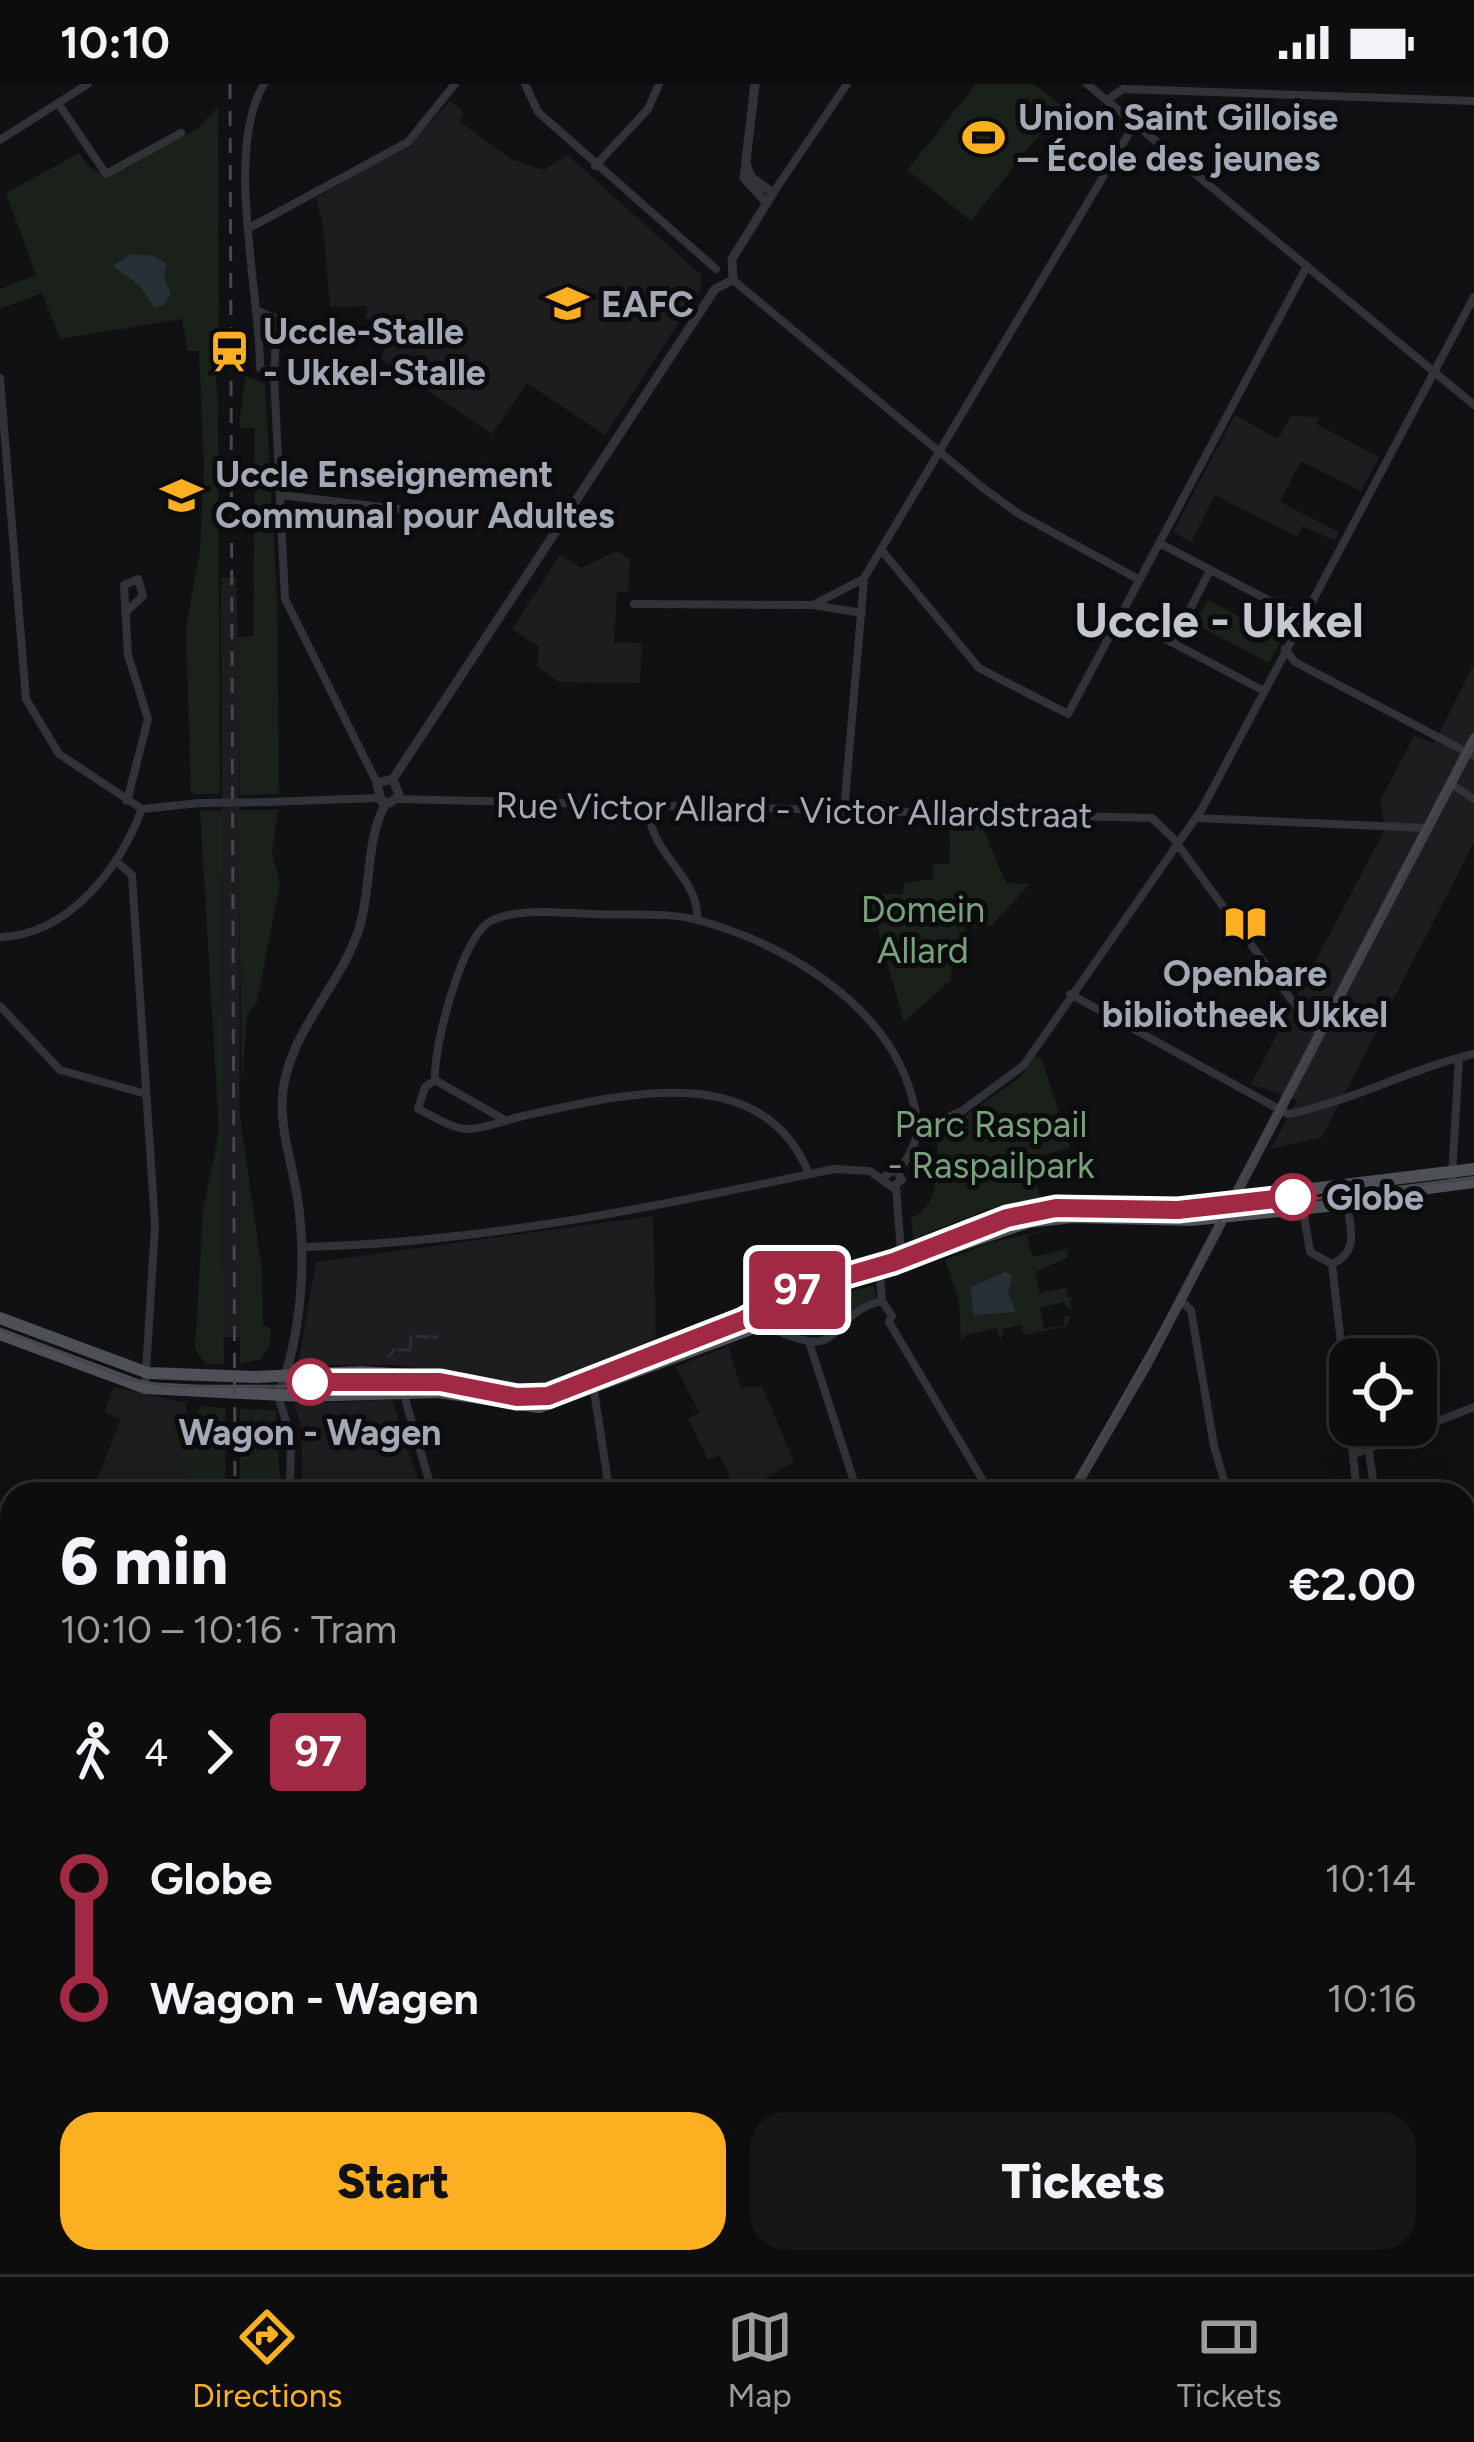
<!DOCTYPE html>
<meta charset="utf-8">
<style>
body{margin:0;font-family:Figtree,sans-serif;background:#161617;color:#f1f3f6;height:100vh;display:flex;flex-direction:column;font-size:45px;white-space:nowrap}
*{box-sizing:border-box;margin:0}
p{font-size:39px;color:#9a9c9e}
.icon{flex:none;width:66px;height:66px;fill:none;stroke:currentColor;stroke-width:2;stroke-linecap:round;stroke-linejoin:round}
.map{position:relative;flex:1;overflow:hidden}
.details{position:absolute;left:0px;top:1398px;width:1476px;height:792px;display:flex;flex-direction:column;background:#0d0d0e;border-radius:36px 36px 0 0;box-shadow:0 6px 30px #0003,0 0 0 3px #2d2d2e}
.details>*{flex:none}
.badge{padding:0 24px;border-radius:9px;font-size:42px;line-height:78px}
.tools{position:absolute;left:1329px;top:1254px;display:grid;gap:24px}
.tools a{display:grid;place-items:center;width:108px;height:108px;border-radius:24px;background:#0d0d0e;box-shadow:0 6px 30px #0003,0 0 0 3px #2d2d2e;font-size:60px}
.map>.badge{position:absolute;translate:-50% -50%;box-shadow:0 0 0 6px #fff}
.legs{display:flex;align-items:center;gap:18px;height:132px;padding:0 60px;font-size:39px}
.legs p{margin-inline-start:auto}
.head{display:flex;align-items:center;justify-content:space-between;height:204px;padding:0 60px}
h1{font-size:66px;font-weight:800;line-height:90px}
.cta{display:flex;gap:24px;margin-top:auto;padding:24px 60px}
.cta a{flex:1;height:138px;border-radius:36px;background:#fbaf21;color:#111;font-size:48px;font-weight:800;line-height:138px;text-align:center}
.cta a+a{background:#161617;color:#f1f3f6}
ul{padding:0 60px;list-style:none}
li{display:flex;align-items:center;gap:42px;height:120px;font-size:45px}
li i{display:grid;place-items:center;width:18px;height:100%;margin:0 15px;background:currentColor}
li i::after{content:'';width:30px;height:30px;margin:-15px;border:9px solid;border-radius:50%;background:#0d0d0e}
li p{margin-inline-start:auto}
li:first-child i{background:linear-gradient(#0000 50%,currentColor 0)}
li:last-child i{background:linear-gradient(currentColor 50%,#0000 0)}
.status{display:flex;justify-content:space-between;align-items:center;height:84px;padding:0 60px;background:#0d0d0e;direction:ltr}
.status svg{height:33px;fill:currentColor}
.tabs{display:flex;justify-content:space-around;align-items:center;height:168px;border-top:3px solid #2d2d2e;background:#0d0d0e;font-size:33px;color:#9a9c9e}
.tabs a{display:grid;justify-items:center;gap:6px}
.tabs .active{color:#fbaf21}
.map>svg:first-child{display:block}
.built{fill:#1d1d20}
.green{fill:#19211a}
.water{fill:#273037}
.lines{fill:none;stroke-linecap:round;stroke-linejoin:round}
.stream{stroke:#273037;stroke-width:3}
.minor{stroke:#323338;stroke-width:8}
.tertiary{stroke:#323338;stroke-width:9}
.secondary{stroke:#404248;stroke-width:10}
.primary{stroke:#4e5057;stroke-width:12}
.tram{stroke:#45474d;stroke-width:3}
.rail{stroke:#45474d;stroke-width:3;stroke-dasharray:15 12;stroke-linecap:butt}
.minor-bridge{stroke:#323338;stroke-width:8}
.line-1-casing{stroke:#fff;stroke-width:27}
.line-1{stroke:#a12944;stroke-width:18}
.stop-1-dot{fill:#fff;stroke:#a12944;stroke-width:6}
.labels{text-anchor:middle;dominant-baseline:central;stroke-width:10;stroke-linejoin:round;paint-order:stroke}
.poi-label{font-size:36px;font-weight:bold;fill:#a2a8b4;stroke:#0c0c0e;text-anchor:start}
.street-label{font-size:36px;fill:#a2a8b4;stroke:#0c0c0e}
.park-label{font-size:36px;fill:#77a179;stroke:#0c0c0e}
.stop-label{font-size:36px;font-weight:bold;fill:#a2a8b4;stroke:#0c0c0e;text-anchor:start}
.district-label{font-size:48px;font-weight:bold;fill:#c3c7d0;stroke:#0c0c0e}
</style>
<div class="status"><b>10:10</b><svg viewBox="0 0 49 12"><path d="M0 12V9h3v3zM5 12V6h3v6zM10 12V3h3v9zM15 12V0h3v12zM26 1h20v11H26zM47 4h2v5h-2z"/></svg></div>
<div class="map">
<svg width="1474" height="2190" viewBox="0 0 1474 2190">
<rect width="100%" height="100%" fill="#111113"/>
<path class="built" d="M450,17L464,28L459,37L511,75L544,86L568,71L701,191V205L605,351L527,299L492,350L381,275L388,245L365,234L367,222L330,223L323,141L316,114L411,59Z
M1235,331L1278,355L1291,331L1318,334L1316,340L1379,373L1361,407L1301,377L1280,418L1339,448L1335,457L1303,442L1297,453L1215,411L1191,458L1173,448Z
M617,467L630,475L628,508H617L614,558L642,559L640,599L559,598L537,582L539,563L512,545L560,471L581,484Z
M221,494H236L239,587L240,1253H224Z
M1474,580V759L1322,1053L1271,1065L1297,1016L1251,1000L1385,745L1380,717L1414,652L1434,659Z
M653,1132L656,1259L583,1290L536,1302L396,1281H298L316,1178Z
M728,1262L741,1304L762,1302L794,1378L737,1410L720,1371L708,1376L688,1334L699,1328L676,1283Z
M114,1303L186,1319L187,1410H91L121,1335L104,1328Z
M392,1316L423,1410H302V1346L294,1320Z
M11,1647L12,1800L0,1804V1652Z"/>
<path class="green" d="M976,0H1033L1062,22L971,137L907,86Z
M218,23L219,227L218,257L210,258L209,276L215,281L218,315L220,710H191L186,542L200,467L204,382L199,267H188L182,235L60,255L42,209L0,225V205L36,191L6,109L79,69L88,82L106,92L197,45Z
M245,292L265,299L277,516L279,710L240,711L238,553L253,552L255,344H239Z
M1208,516L1282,555L1269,579L1195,540Z
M200,726L222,727L224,1280H206L195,1265L203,1126L219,1047Z
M238,726H278L272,768L280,800L257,918L247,932L242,998Z
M950,738L981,739L1006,799L1030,800L991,842L964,843L968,871L952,882L951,896L904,938L868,809L903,810L904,799L933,795V780H949Z
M1036,972L1042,975L1070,1064L1030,1074L1040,1114L989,1125L913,1155L911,1134C942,1121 936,1080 938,1051L1019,994Z
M239,1026L262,1187L263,1242L271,1244L270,1261L261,1275L240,1280Z
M1057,1143L1027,1152L1032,1173L1068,1165L1067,1174L1035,1188L1040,1209L1068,1203L1066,1213H1071V1228L1063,1218L1040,1224L1044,1245L1064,1241L1063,1233L1071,1231L1067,1242L1024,1251L1021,1241L1003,1245L1001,1256L996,1244L966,1251L961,1258L959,1217L945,1176L990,1159Z
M873,1202L877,1214C821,1236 846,1269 770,1241L800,1218Z
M202,1322L225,1324V1410H187L185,1347Z
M240,1325L276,1326L281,1410H240Z"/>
<path class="water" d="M131,170L154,172L167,180L164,194L171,210L163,222L154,223L139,201L113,182Z
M1005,1188L1012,1191L1008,1210L1016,1228L973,1231L971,1203Z"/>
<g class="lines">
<path class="stream" d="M417,1252L428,1253
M432,1253H437
M399,1266H410L411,1252
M389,1272L394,1266"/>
<path class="minor" d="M264,0C224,67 260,205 260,284L273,292
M525,0L538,28L716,185
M1087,0L1474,321
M1107,16L1123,5L1474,17
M58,19L106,90L181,49
M0,56L88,0
M595,82L648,25L659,0
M773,109L847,0
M251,143L408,58L455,0
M733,196L983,404L1019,430L1138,495
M260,228L277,235L274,292L285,515L377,699
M0,294L26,615L59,670L142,725
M280,411L442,430
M1159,459L1301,533
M883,468L979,584L1068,630L1307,182
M634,520L813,521
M125,529L143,512L138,495L124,501L128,571L148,635L127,717
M862,529L813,521L863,495
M1120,531L1264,607
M1173,559L1210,486
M1285,565L1295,578L1474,672
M1451,700L1474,715
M397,715L1152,734L1173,754L1312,944L1321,949
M268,718L377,714
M649,724C648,769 700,793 697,835
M142,725L200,719
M844,728L864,494L1134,41
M1197,734L1427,744
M117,778L132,791L155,1141L145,1304
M0,853C69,851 119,785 142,725
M1070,910L1288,1030C1353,1017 1409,985 1474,970
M0,922L60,986L146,1010
M435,996L503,1035
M921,1045L962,1027L1024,981L1202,725L1474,213
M809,1090C762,972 619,1011 523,1032C506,1036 487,1044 469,1045C454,1046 433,1032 418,1025L425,1003L435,996C433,964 462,851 491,837C519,823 561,829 591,830C626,832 668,827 701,837C784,860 881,918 909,1003C920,1039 923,1056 898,1087
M1452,1092L1459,974
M896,1103L901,1168
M1303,1125L1310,1168L1332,1180C1359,1168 1351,1145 1347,1120
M302,1163C482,1159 659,1122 834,1085L870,1087L892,1103L902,1096L895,1085L884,1093
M1332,1180L1350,1339
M880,1192L882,1217L892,1232L889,1238L991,1410
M1180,1216L1191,1226L1214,1362L1228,1410
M763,1240C851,1284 820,1233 882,1217
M810,1261L858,1410
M416,1293L405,1306L406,1318L433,1410
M594,1307L609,1404
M278,1312L291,1352L290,1410
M1350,1341L1357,1410
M1369,1368L1375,1410
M1354,1370L1474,1323
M827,1410L853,1398
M883,1410L897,1402
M1470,1423L1474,1465
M0,1516L12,1512
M1464,1606L1474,1618
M0,1619L12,1634
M1464,1736L1474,1741
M0,1822L12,1816
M0,1992L12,2021
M1464,2009L1474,2028
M0,2052L12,2045
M0,2155L12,2154
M265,2178L275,2190
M862,2178L865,2190
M1044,2178L1045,2190
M202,2190V2178"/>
<path class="tertiary" d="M755,0L744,94L767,119
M393,695L399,711L390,719L381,717L377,699L393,695L715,205L733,196L732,175L773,109L751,93L746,79
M278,1311C302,1252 307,1173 297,1111C292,1081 282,1050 282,1020C283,953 339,906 359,845C372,804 365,756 386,719
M1135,2190L1235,2180L1364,2190"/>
<path class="secondary" d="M1071,1410L1146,1282L1474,655
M280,2190L287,2178"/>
<path class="primary" d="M0,1234L148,1289L255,1293L361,1288L458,1294L537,1309L751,1228L791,1202L892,1174L970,1140L1026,1124L1182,1121L1474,1085
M0,1250L145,1304L302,1312L439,1308L539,1323L748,1246L798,1216L1029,1138L1072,1133L1191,1136L1347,1120L1367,1112L1474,1098"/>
<path class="tram" d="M0,1245L126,1294L165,1302L440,1303L516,1318L549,1317L745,1241L808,1207L896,1182L974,1149L1028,1134L1204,1129L1474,1094
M1068,1410L1184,1206L1474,650
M282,2190L290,2178"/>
<path class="rail" d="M230,0L235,1410
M232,2178V2190"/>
<path class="minor-bridge" d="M200,719L268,718"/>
</g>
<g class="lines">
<defs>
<path id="line-1" d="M310,1298H440L517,1313L548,1312L743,1236L794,1207L894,1178L1007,1134L1056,1124L1178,1126L1293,1113"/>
</defs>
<use href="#line-1" class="line-1-casing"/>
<use href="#line-1" class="line-1"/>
</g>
<defs>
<symbol id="stadium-bare" viewBox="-9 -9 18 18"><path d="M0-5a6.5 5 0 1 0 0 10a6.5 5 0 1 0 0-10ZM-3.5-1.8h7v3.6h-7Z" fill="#fbaf21" stroke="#0c0c0e" stroke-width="2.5" paint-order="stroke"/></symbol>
<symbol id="university-bare" viewBox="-9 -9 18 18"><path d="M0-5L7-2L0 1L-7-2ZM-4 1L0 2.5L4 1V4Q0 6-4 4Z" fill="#fbaf21" stroke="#0c0c0e" stroke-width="2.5" paint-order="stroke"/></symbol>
<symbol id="station-bare" viewBox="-9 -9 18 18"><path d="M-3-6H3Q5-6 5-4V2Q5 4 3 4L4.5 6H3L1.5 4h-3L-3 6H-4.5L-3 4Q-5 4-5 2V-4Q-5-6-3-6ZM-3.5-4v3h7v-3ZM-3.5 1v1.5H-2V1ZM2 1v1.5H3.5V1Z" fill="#fbaf21" stroke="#0c0c0e" stroke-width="2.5" paint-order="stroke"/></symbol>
<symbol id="library-bare" viewBox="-9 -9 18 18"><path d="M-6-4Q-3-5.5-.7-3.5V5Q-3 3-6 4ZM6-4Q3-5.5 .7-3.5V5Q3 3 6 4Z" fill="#fbaf21" stroke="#0c0c0e" stroke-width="2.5" paint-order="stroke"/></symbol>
</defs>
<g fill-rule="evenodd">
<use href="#stadium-bare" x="954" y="24" width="59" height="59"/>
<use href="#university-bare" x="538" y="190" width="59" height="59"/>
<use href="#station-bare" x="200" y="238" width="59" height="59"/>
<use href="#university-bare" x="152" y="382" width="59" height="59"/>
<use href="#library-bare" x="1216" y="810" width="59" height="59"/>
</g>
<g class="stop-1-dot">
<circle cx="1293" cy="1113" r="21"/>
<circle cx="310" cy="1298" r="21"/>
</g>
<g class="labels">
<g class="poi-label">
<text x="1018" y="33">Union Saint Gilloise<tspan x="1018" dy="41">– École des jeunes</tspan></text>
<text x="601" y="220">EAFC</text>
<text x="263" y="247">Uccle-Stalle<tspan x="263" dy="41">- Ukkel-Stalle</tspan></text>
<text x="215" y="390">Uccle Enseignement<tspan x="215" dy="41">Communal pour Adultes</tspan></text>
<text x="1245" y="889" text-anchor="middle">Openbare<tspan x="1245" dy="41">bibliotheek Ukkel</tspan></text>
</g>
<g class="street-label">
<text transform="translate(794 726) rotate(1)">Rue Victor Allard - Victor Allardstraat</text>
</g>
<g class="park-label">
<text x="923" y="825">Domein<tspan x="923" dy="41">Allard</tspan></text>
<text x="991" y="1040">Parc Raspail<tspan x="991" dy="41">- Raspailpark</tspan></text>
</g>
<g class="stop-label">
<text x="1326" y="1113">Globe</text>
<text x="310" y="1348" text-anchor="middle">Wagon - Wagen</text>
</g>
<g class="district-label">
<text x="1219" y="536">Uccle - Ukkel</text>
</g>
</g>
</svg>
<div class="tools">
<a><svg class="icon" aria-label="locate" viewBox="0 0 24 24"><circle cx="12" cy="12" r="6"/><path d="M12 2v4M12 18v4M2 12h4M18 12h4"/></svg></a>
</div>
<b class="badge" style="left:797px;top:1206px;background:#a12944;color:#fff">97</b>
<section class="details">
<div class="head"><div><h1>6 min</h1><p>10:10 – 10:16 · Tram</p></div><b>€2.00</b></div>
<div class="legs"><svg class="icon" aria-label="walk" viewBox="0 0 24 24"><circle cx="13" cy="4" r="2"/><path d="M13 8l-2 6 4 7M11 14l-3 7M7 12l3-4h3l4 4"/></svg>4<svg class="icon" aria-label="forward" viewBox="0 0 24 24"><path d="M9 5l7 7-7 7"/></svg><b class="badge" style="background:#a12944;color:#fff">97</b></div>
<ul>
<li><i style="color:#a12944"></i><b>Globe</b><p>10:14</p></li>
<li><i style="color:#a12944"></i><b>Wagon - Wagen</b><p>10:16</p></li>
</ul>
<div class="cta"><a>Start</a><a>Tickets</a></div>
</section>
</div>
<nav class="tabs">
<a class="active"><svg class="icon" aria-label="directions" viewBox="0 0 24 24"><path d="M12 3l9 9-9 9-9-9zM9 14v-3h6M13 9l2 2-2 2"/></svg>Directions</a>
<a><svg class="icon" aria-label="map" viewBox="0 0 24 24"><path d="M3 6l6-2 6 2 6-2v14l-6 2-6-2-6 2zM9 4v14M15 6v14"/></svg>Map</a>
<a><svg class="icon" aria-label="tickets" viewBox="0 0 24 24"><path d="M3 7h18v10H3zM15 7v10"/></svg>Tickets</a>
</nav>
